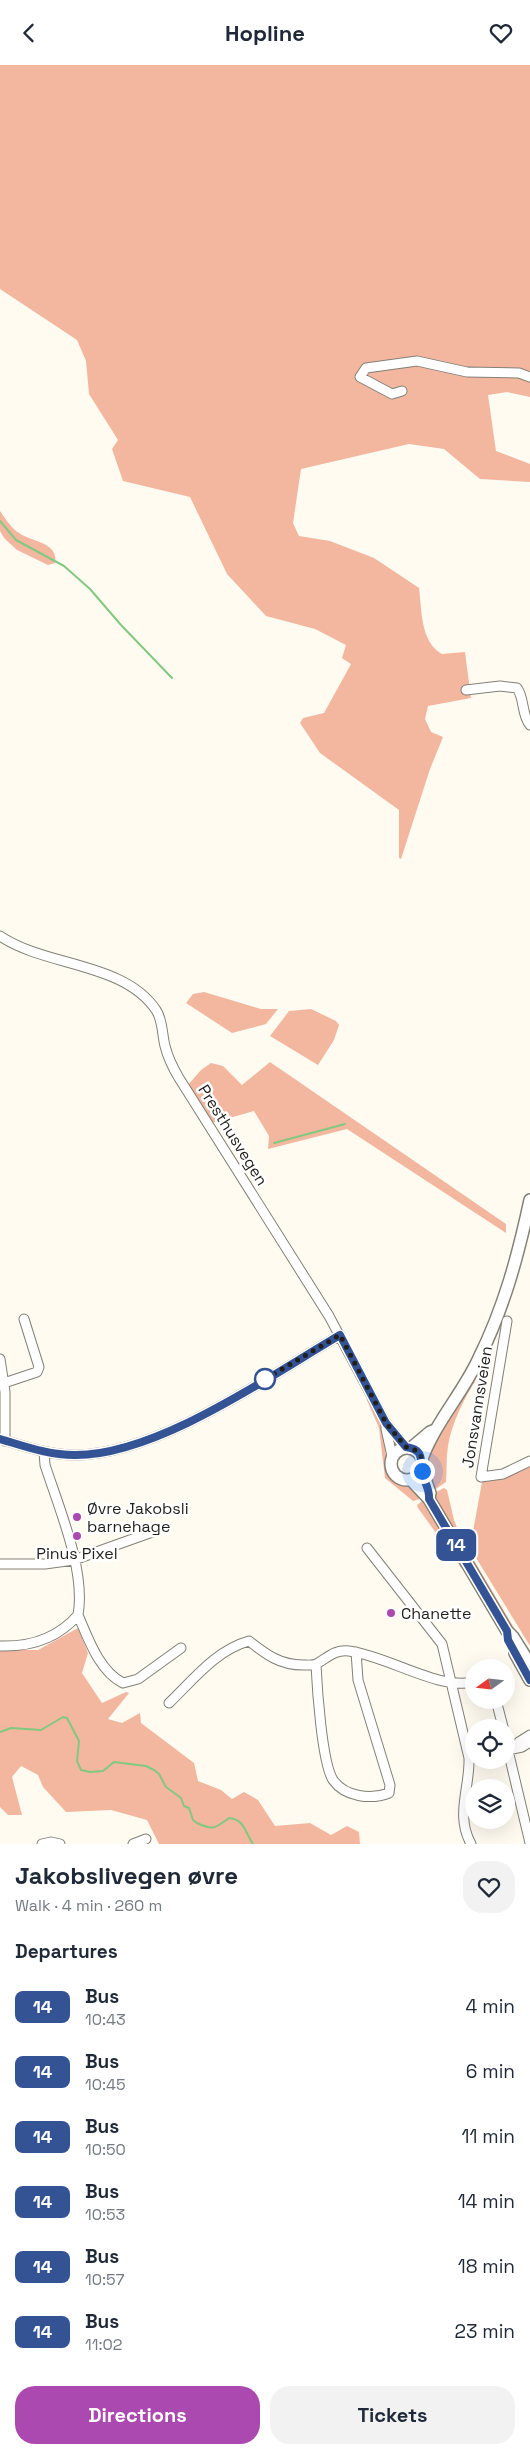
<!DOCTYPE html>
<meta charset="utf-8">
<style>
body{margin:0;font-family:"Space Grotesk",sans-serif;background:#f2f2f3;color:#1f2937;height:100vh;display:flex;flex-direction:column;font-size:19px;white-space:nowrap}
*{box-sizing:border-box;margin:0}
p{font-size:16px;color:#747a83}
.icon{flex:none;width:28px;height:28px;fill:none;stroke:currentColor;stroke-width:2;stroke-linecap:round;stroke-linejoin:round}
.map{position:relative;height:1779px;overflow:hidden}
.sheet{display:flex;flex-direction:column;background:#fff;flex:1}
.sheet>*{flex:none}
.badge{padding:0 10px;border-radius:8px;font-size:18px;line-height:32px}
.needle{width:32px;rotate:255deg}
.controls{position:absolute;left:465px;top:1594px;display:grid;gap:10px}
.controls a{display:grid;place-items:center;width:50px;height:50px;border-radius:50%;background:#fff;box-shadow:0 5px 20px #0002;font-size:25px}
.you{position:absolute;width:25px;height:25px;margin:-12px;border:4px solid #fff;border-radius:50%;background:#1a73e8;box-shadow:0 0 0 8px #1a73e833}
.map>.badge{position:absolute;translate:-50% -50%;box-shadow:0 0 0 2px #fff}
h2{padding:0 15px;font-size:19px;line-height:45px}
.round{display:grid;place-items:center;flex:none;width:52px;height:52px;border-radius:20px;background:#f2f2f3}
.overview{display:flex;align-items:center;justify-content:space-between;height:85px;padding:0 15px}
h1{font-size:24px;font-weight:700;line-height:38px}
.action{display:flex;gap:10px;margin-top:auto;padding:10px 15px}
.action a{flex:1;height:58px;border-radius:20px;background:#ab49b0;color:#fff;font-size:20px;font-weight:700;line-height:58px;text-align:center}
.action a+a{background:#f2f2f3;color:#1f2937}
ul{padding:0;list-style:none}
li{display:flex;align-items:center;gap:15px;height:65px;padding:0 15px}
li div{flex:1}
li b{display:block;font-size:19px}
li em{font-style:normal}
li .badge{min-width:55px;font-weight:700;text-align:center}
header{display:flex;justify-content:space-between;align-items:center;height:65px;padding:0 15px;background:#fff;font-size:22px;font-weight:700}
.map>svg:first-child{display:block}
.green{fill:#f3b7a0}
.lines{fill:none;stroke-linecap:round;stroke-linejoin:round}
.stream{stroke:#82c881;stroke-width:2}
.minor-casing{stroke:#838076;stroke-width:11}
.major-casing{stroke:#838076;stroke-width:14}
.minor{stroke:#fff;stroke-width:9}
.major{stroke:#fff;stroke-width:11}
.line-casing{stroke:#fff;stroke-width:11}
.line{stroke:#335395;stroke-width:8}
.walk{stroke:#201f1b;stroke-width:5;stroke-dasharray:0 9}
.stop-dot{fill:#fff;stroke:#335395;stroke-width:2.5}
.poi-dot{fill:#ab49b0;stroke:#fff;stroke-width:2}
.labels{text-anchor:middle;dominant-baseline:central;stroke-width:5;stroke-linejoin:round;paint-order:stroke}
.street-label{font-size:16px;fill:#201f1b;stroke:#fff}
.poi-label{font-size:16px;fill:#201f1b;stroke:#fff;text-anchor:start}
</style>
<header><svg class="icon" aria-label="back" viewBox="0 0 24 24"><path d="M15 5l-7 7 7 7"/></svg>Hopline<svg class="icon" aria-label="heart" viewBox="0 0 24 24"><path d="M12 20l-8-8c-3-5 5-10 8-4 3-6 11-1 8 4z"/></svg></header>
<div class="map">
<svg width="530" height="1779" viewBox="0 0 530 1779">
<rect width="100%" height="100%" fill="#fffbf0"/>
<path class="green" d="M0,0H530V332L507,327L488,330L496,386L530,399V417L480,414L444,384L409,379L301,404L293,458L299,471L330,476L374,493L419,523C422,544 420,577 442,589L465,587L471,633L428,641L425,654L431,667L443,672L430,704L401,794L399,793V745L320,688L300,658L303,653L324,648L351,599L342,593L346,580L315,564L266,551L227,509L190,432L123,416L112,384L118,375L89,329L86,296L77,275L0,224Z
M0,446C5,453 11,463 19,468C31,477 59,477 55,498L48,500L17,485L4,473L0,466Z
M204,927L261,944H278L266,959L232,968L186,938L193,929Z
M311,944L336,956L339,960L334,975L318,1000L270,971L289,946Z
M270,997L506,1159V1168L347,1064L268,1084L269,1071L254,1046L212,1058L188,1020L201,1005L211,998L223,1001L242,1020Z
M477,1313C464,1334 452,1357 448,1381C446,1393 447,1405 446,1417L433,1426L434,1428L444,1423L447,1425L454,1455L462,1475L530,1590V1595L436,1437C432,1426 428,1414 429,1402C430,1372 458,1336 477,1313Z
M366,1333L376,1346L383,1364L388,1410L395,1417L413,1424L422,1432L459,1492L462,1504L418,1443L417,1440L422,1436L420,1434L413,1436L385,1413L379,1363Z
M530,1399V1581L470,1483L482,1417L511,1409Z
M78,1563L88,1588L82,1608L102,1638L126,1627L129,1628L108,1654L122,1658L140,1648L141,1658L194,1698L198,1716L221,1725L232,1734L244,1727L258,1735L275,1761L310,1758L331,1770L347,1761L359,1767L360,1779H159L147,1755L111,1745L66,1747L43,1722L38,1710L21,1701L12,1712L22,1750H8L0,1742V1585H38Z"/>
<g class="lines">
<path class="stream" d="M0,456L16,475L64,501L90,524L121,560L172,613
M274,1078L345,1059
M0,1667L11,1663L41,1665L63,1652L67,1653L79,1676L77,1696L81,1705L90,1707L103,1706L114,1697L146,1701L154,1705L159,1709L166,1722L181,1733L184,1741L189,1743L193,1755L197,1758C214,1766 215,1763 229,1753C244,1754 245,1767 253,1779"/>
<defs>
<path id="minor" d="M402,326L392,329L360,312L366,303L417,296L467,307L519,308L530,312
M466,625L500,621L517,623C525,634 521,649 530,660
M0,871C46,902 124,897 156,945C163,955 162,970 165,981C168,993 173,1003 179,1013L329,1251L386,1358L405,1382
M507,1256L481,1412L503,1409L530,1396
M0,1294L5,1327V1376
M4,1318L37,1307L39,1302L24,1254
M386,1358V1364L392,1391
M0,1374C24,1381 48,1390 74,1390C156,1391 270,1311 340,1270
M44,1387L45,1400C59,1443 86,1506 78,1550
M367,1483L442,1579L469,1693C470,1723 455,1750 471,1779
M0,1499H45L74,1495L158,1465
M78,1550C88,1573 99,1606 123,1618L138,1614L181,1583
M0,1581C30,1582 58,1573 78,1550
M316,1600C317,1622 322,1698 333,1715C345,1732 371,1735 389,1728L390,1720L358,1615L356,1587
M496,1635L503,1662
M169,1638C193,1615 216,1585 249,1576C267,1590 280,1600 303,1600C308,1600 314,1601 318,1598C328,1592 336,1584 349,1586C388,1591 437,1625 474,1617
M506,1677L530,1778
M515,1683L519,1677L530,1670
M508,1685L522,1682L530,1677
M42,1779L51,1777L60,1779
M133,1779L146,1774"/>
<path id="major" d="M391 1399a16 16 0 1 1 32 0a16 16 0 1 1-32 0Z
M411,1383L430,1367L435,1365
M422,1394C435,1358 462,1329 478,1295C504,1243 518,1191 530,1135
M422,1405L430,1428L429,1434
M411,1415L429,1434L507,1566L513,1572L530,1599
M515,1588L530,1615"/>
</defs>
<use href="#minor" class="minor-casing"/>
<use href="#major" class="major-casing"/>
<use href="#minor" class="minor"/>
<use href="#major" class="major"/>
</g>
<g class="lines">
<defs>
<path id="line" d="M0,1374C24,1381 48,1390 74,1390C156,1391 270,1311 340,1270L386,1358L406,1382C424,1385 420,1393 422,1406C423,1416 430,1423 429,1434L507,1566L508,1575L530,1615"/>
</defs>
<use href="#line" class="line-casing"/>
<use href="#line" class="line"/>
<path class="walk" d="M265,1314L262,1316L340,1270L386,1358L406,1382C419,1384 425,1393 422,1406"/>
</g>
<circle class="stop-dot" cx="265" cy="1314" r="10"/>
<g class="poi-dot">
<circle cx="77" cy="1452" r="5"/>
<circle cx="77" cy="1471" r="5"/>
<circle cx="391" cy="1548" r="5"/>
</g>
<g class="labels">
<g class="street-label">
<text transform="translate(233 1070) rotate(58)">Presthusvegen</text>
<text transform="translate(477 1342) rotate(-81)">Jonsvannsveien</text>
</g>
<g class="poi-label">
<text x="87" y="1443">Øvre Jakobsli<tspan x="87" dy="18">barnehage</tspan></text>
<text x="77" y="1488" text-anchor="middle">Pinus Pixel</text>
<text x="401" y="1548">Chanette</text>
</g>
</g>
</svg>
<div class="controls">
<a><svg class="needle" viewBox="-14 -14 28 28"><path d="M0-13l5 13h-10z" fill="#e53935"/><path d="M0 13l5-13h-10z" fill="#747a83"/></svg></a>
<a><svg class="icon" aria-label="locate" viewBox="0 0 24 24"><circle cx="12" cy="12" r="6"/><path d="M12 2v4M12 18v4M2 12h4M18 12h4"/></svg></a>
<a><svg class="icon" aria-label="layers" viewBox="0 0 24 24"><path d="M12 4l9 5-9 5-9-5zM3 14l9 5 9-5"/></svg></a>
</div>
<div class="you" style="left:422px;top:1406px"></div>
<b class="badge" style="left:456px;top:1480px;background:#335395;color:#fff">14</b>
</div>
<section class="sheet">
<div class="overview"><div><h1>Jakobslivegen øvre</h1><p>Walk · 4 min · 260 m</p></div><a class="round"><svg class="icon" aria-label="heart" viewBox="0 0 24 24"><path d="M12 20l-8-8c-3-5 5-10 8-4 3-6 11-1 8 4z"/></svg></a></div>
<h2>Departures</h2>
<ul>
<li><span class="badge" style="background:#335395;color:#fff">14</span><div><b>Bus</b><p>10:43</p></div><em>4 min</em></li>
<li><span class="badge" style="background:#335395;color:#fff">14</span><div><b>Bus</b><p>10:45</p></div><em>6 min</em></li>
<li><span class="badge" style="background:#335395;color:#fff">14</span><div><b>Bus</b><p>10:50</p></div><em>11 min</em></li>
<li><span class="badge" style="background:#335395;color:#fff">14</span><div><b>Bus</b><p>10:53</p></div><em>14 min</em></li>
<li><span class="badge" style="background:#335395;color:#fff">14</span><div><b>Bus</b><p>10:57</p></div><em>18 min</em></li>
<li><span class="badge" style="background:#335395;color:#fff">14</span><div><b>Bus</b><p>11:02</p></div><em>23 min</em></li>
</ul>
<div class="action"><a>Directions</a><a>Tickets</a></div>
</section>
